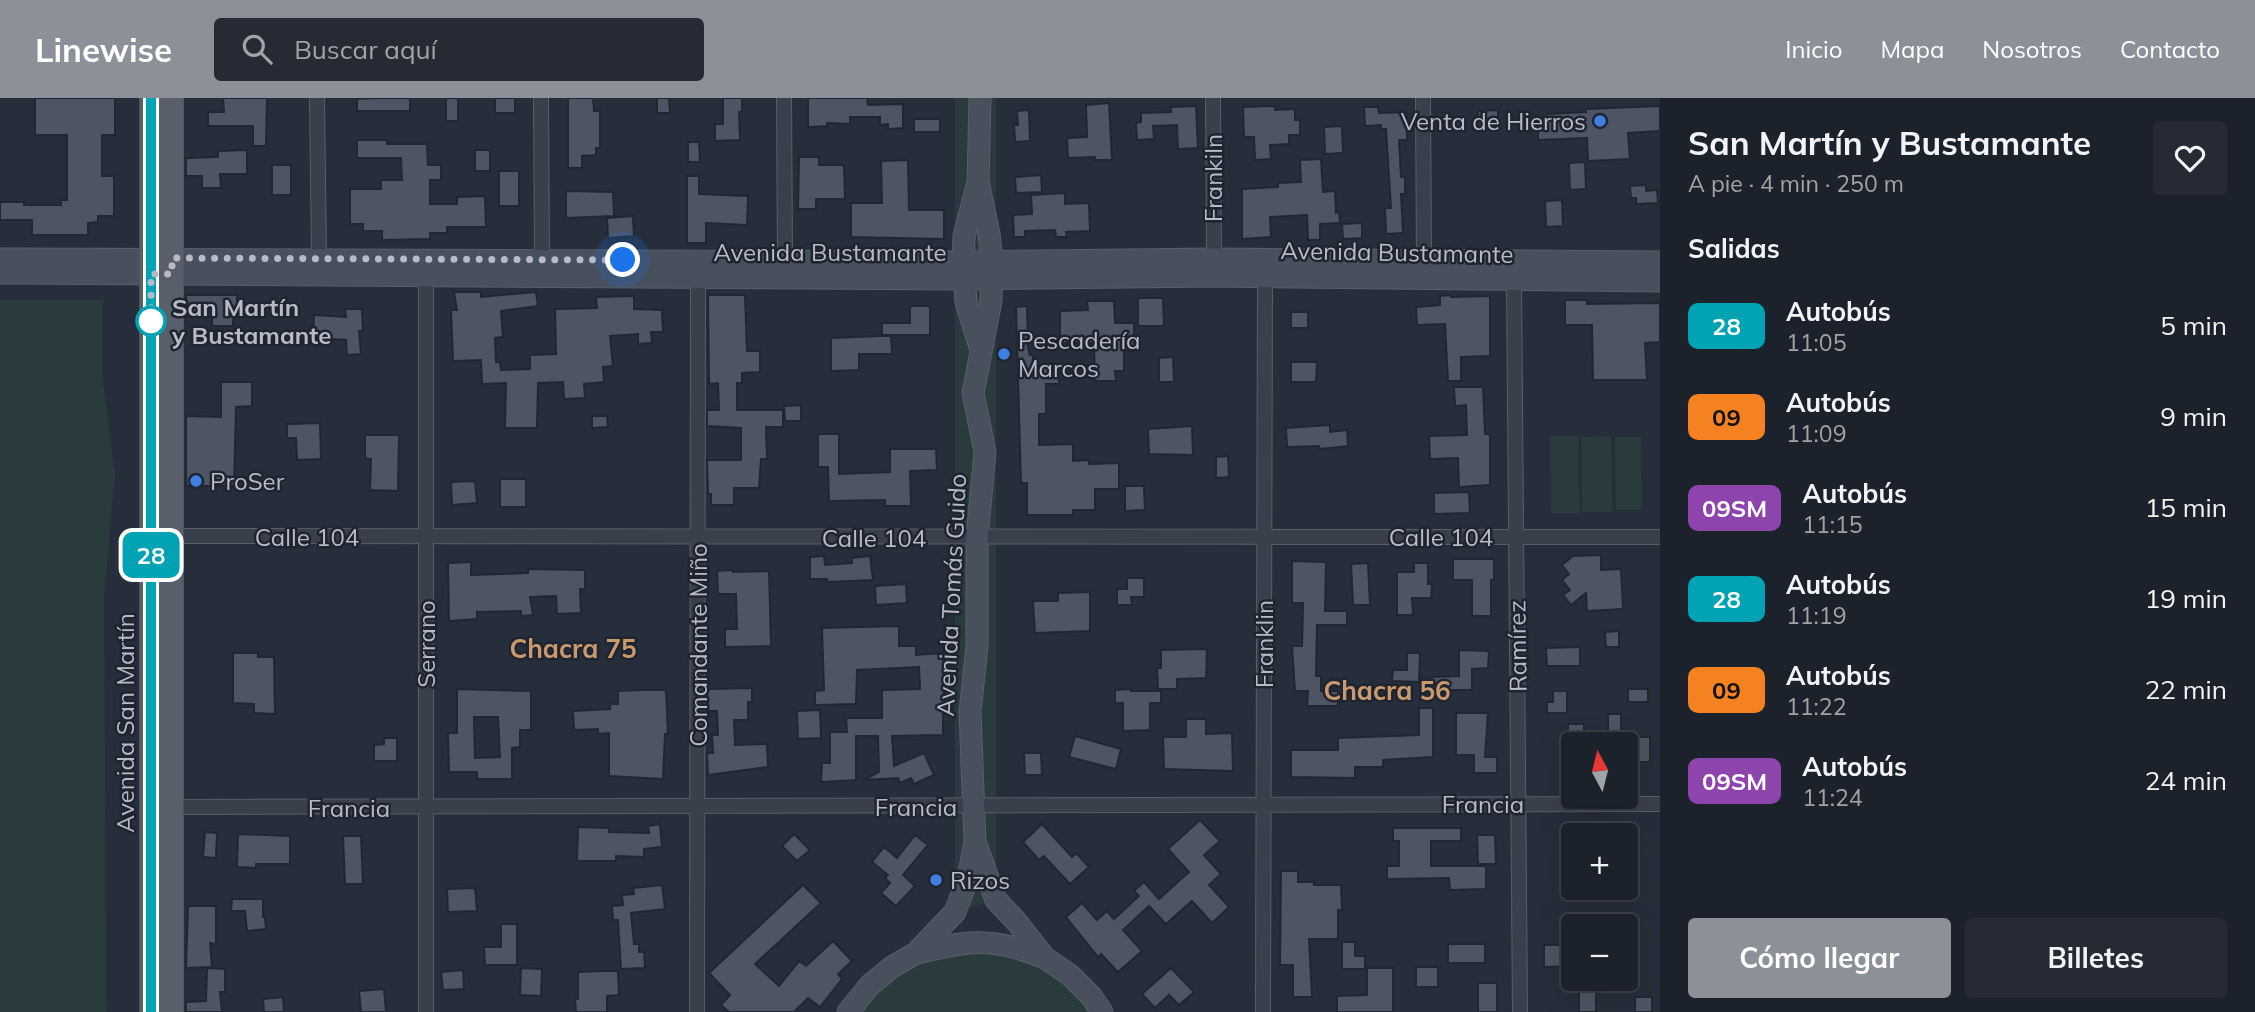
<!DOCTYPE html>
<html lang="es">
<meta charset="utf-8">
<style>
body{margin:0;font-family:Mulish,sans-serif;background:#252a34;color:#f1f3f6;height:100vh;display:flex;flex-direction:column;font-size:26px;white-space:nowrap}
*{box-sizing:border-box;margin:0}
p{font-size:23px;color:#a0a4a9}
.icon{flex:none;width:38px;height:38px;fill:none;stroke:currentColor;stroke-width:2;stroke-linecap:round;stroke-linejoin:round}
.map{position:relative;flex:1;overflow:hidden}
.drawer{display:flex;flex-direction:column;background:#1c222c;width:595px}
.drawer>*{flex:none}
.badge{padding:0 14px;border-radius:10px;font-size:24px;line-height:46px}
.needle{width:46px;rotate:353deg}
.buttons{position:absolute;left:1561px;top:634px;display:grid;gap:14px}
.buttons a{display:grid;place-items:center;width:77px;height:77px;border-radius:7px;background:#1c222c;box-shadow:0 7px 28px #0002,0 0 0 2px #3a3f48;font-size:35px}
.you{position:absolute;width:35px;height:35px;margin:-18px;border:5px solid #fff;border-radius:50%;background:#1a73e8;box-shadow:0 0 0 10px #1a73e833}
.map>.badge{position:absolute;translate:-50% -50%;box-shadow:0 0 0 4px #fff}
h2{padding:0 28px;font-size:26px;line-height:63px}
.round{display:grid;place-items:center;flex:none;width:74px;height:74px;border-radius:7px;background:#252a34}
.headline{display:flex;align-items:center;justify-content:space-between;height:119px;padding:0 28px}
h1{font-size:33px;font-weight:700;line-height:52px}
.cta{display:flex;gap:14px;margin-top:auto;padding:14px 28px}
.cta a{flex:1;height:80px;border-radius:7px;background:#8c9099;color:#fff;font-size:28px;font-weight:700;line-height:80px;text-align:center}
.cta a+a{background:#252a34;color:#f1f3f6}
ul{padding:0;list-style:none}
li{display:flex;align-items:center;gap:21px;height:91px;padding:0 28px}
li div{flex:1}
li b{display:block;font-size:26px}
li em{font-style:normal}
li .badge{min-width:77px;font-weight:700;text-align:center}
header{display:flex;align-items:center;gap:42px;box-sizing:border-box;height:98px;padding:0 35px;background:#8c9099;color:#fff}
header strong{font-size:33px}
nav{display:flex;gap:38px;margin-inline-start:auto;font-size:24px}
.search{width:490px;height:63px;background:#252a34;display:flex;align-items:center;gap:18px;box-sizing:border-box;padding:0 24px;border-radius:7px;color:#a0a4a9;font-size:26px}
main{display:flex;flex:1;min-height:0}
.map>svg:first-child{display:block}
.green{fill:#293b3d}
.building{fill:#4d5564;stroke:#212732;stroke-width:2;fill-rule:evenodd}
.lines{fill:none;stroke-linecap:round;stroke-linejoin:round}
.street-casing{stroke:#585e69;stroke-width:16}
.secondary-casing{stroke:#585e69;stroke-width:23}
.primary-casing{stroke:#434954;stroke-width:24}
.street{stroke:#3a404b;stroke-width:14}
.secondary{stroke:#48505e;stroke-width:21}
.primary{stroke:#585f6b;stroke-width:23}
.line-casing{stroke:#fff;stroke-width:16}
.line{stroke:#00a3b4;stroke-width:10}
.walk{stroke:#b6bbc7;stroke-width:7;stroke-dasharray:0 12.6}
.shop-dot{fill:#3f7fe0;stroke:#1f2530;stroke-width:2.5}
.stop-dot{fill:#fff;stroke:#00a3b4;stroke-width:3.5}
.labels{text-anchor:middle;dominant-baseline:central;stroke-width:5;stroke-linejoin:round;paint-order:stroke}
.poi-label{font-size:24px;fill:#b6bbc7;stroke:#1f2530;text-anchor:start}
.street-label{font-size:24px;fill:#b6bbc7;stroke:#1f2530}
.stop-label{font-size:24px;font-weight:bold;fill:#b6bbc7;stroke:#1f2530;text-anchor:start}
.neighbourhood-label{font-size:26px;font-weight:bold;fill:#ca996d;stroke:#1f2530}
</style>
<header>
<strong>Linewise</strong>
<div class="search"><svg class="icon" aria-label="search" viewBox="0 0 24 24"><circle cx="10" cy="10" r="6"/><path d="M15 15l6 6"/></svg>Buscar aquí</div>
<nav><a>Inicio</a><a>Mapa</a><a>Nosotros</a><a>Contacto</a></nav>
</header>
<main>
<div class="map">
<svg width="1660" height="914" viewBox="0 0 1660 914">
<rect width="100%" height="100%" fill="#262e3b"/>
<path class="green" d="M955,0H996V802L955,814Z
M0,202H103V284L115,376L104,498L106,914H0Z
M1550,338H1578L1580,415H1551Z
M1611,338L1612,414H1582L1581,339Z
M1615,339H1641L1642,412H1616Z
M981,852L1024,860L1062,882L1092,914H861C876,887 908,867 936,858C950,853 967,854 981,852Z"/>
<path class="building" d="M35,0H115V37H102V78H114V118H98V124L88,125V137H32V122H0V104H24V107H61V102H67V37H35Z
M223,0H267L266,48H253V28H208V14H224Z
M377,0H410V13H357V1Z
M446,0H458V23H446Z
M495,0H515V15H495Z
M568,0H593L594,13H600V50H596V57L582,58V70H568Z
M657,0H669L670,15H657Z
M723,0H742V14H739L740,42L715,43V26H723Z
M808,0H867L868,7L903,6V30L888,31V26L880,27V19H850V26L827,25V28L808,29Z
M1109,5L1112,62H1095V59L1068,60L1067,40L1087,39L1086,7Z
M1196,8L1198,50L1178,51L1177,27L1153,28L1154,41L1137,42L1136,25L1141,24V15L1171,14V9Z
M1275,8V12L1295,11V22H1300V37H1289V46L1270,47L1271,61L1255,62L1254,39H1244L1243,9Z
M1660,8V33L1628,35L1630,61L1588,63L1587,40L1538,42V29H1547V16L1586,14V11Z
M1364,9H1378L1379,15L1406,14L1407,42H1399L1401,79H1405V96H1401L1403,135L1386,136L1385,110H1391L1386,31H1381V27L1365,28Z
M1029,12L1030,43L1015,44L1014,27H1018L1017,13Z
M1498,12V25H1494V32H1479L1478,13Z
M914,21H940V34H914Z
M1342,28L1343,55L1325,56L1324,29Z
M357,42H387V46H427L428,67H441V82H430V106H457V99L485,98L486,129H447V135H430V141L382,142V133H363V126H350V91H381V82H402L401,60H357Z
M688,44H699L700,64H688Z
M247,52V76H220L221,90H202V78H186V60L218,59V53Z
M475,52H490V73H475Z
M799,59H819V67H844L845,101H816V111H798Z
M1321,61L1323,94L1335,93L1336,115L1339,114L1340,125L1320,126V142H1308L1307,117L1270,119L1271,139L1242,141V91L1278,89V85L1301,84L1300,62Z
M908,62L909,112H944V141L851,139V105H882L881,63Z
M1585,64L1586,91L1570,92L1569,65Z
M272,67H291V97H272Z
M499,73H519V108H499Z
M1041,77L1042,94L1016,95L1015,79Z
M687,78H699V96L748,98L747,127L706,125V145H687Z
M1646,87V93L1657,92L1658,105L1636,106V100H1631L1630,88Z
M566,93L613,94L614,118L566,120Z
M1065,95V106L1089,105L1090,133L1066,134L1067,139H1056L1055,132L1025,133V139H1014L1013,117L1032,116L1031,97Z
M1562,102L1563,128L1546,129L1545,103Z
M633,118L634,138L608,140L607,120Z
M1362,125V140L1343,141L1342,126Z
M454,194H481V199L536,194L538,208L501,213L503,239L495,240L496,264H500L501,272L530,271V257L556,256L555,211L597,210L596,199L634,198V211L662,212L663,234H651L652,245L638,246V236L610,238L613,268L603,269L604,284L584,286L585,300L564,301L563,284L538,285L537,330H505L506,285L482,286L481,262L453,263L451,212H457Z
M186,197H237V215H233V228H212V219H186Z
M708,197H745L747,253H760V274L742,275V285H737V312H783V329H766L767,361H761L759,390H734V407H711V396H708L707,362H741V330L707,328V312H719L718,285L709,286Z
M1451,197V199L1490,198V258L1461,259V283H1448L1445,226L1417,227L1416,209L1440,207V198Z
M1138,200H1163L1164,228H1138Z
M1565,202H1587V206L1660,205V244L1645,245L1647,282H1593L1592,227H1565Z
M1087,203H1114L1115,225H1134V253H1124V273H1115L1116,283H1095L1094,245H1060V213L1088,212Z
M910,208H930V237H882V225H910Z
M1027,208L1028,249L1030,257H1033V270H1059V286H1046V316H1039V347L1073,346V363L1089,362V366L1119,365V391H1095V412H1073V417H1027V385H1021L1016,209Z
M345,211H362L363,233H359L361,256L347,257L346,242L313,240L314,217L346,219Z
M1291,214H1308V230H1291Z
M880,238H891L892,256H859V272L831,273V240Z
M1173,259L1174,284H1159V260Z
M1291,264H1317L1316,284H1291Z
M221,284H252V308L236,309L234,388H186V318L221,319Z
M1454,289H1483L1485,336H1490V387L1459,389L1458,360L1430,361L1429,338L1467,337L1466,307L1455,308Z
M801,307V323H785L784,308Z
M592,318H607L608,329L592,330Z
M320,325L321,361L297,362L296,340H287V326Z
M1330,327V334L1347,332L1348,348L1320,351L1319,348L1287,349L1286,330Z
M1192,328L1193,357L1149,356L1148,331Z
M818,336H839V376L890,374V351H936L937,372L910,373L911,408H885V402L829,403L828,369H818Z
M365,337H399L398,393L370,392L371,361L365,360Z
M1228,358L1229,379L1216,380V359Z
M500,381H526V409H500Z
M475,383L477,405L452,407L451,384Z
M1125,388H1144L1145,412L1125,413Z
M1469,394L1470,415L1434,416V395Z
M1601,457V472L1621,471L1623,511L1587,513L1586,495L1571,507L1563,497L1570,492L1562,482L1569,476L1562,467L1573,458Z
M824,458L825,467L852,465V460L870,458L873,482L828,484L827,481H810V459Z
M1453,461H1494V482H1491V518H1472V482H1453Z
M1292,463L1326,464L1325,513H1347V527H1317L1316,578H1321V593H1338V608H1307L1308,593H1295L1292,548H1302L1303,505H1292Z
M471,464V477L528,475V471L585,472V491H580L581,515L557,516L556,498L530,499L533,517L521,518V513L477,514V521L449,523L448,465Z
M1368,465L1370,507H1353L1351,466Z
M1414,465H1428V486H1432L1431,500H1412L1413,517H1397V474H1414Z
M733,472V474L769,473L771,548L725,549V531H737L736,496H718L717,473Z
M1127,480H1144V499H1131L1132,507H1117V491H1127Z
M906,486L907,505L876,507L875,488Z
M1090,494V533L1035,535L1033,503H1058V495Z
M899,528V548H916V557L943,555L944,600H949V616H943V637L892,638L894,668L924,655L934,677L914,686L911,680L900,685L898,680L864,682L879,674L878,638H856V682L821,684L822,665H830V634H847L846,620H882V592L920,591L919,569L857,572L856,606L815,607V593L824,592L822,530Z
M1619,533V549H1606L1605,534Z
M1580,549V568H1547L1546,550Z
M1207,551L1206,580L1177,581V591H1158L1157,570H1161V552Z
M1459,552L1489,553L1488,570L1472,571V592H1430V579L1459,578Z
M233,555H258V559H274L275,616L254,615V606L233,605Z
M1407,555H1420L1419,584L1392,583L1393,572H1407Z
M752,590V604H748V622H734L735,647L767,646L768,669L708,677L707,655H713L712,637H718L717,613H708L707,591Z
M457,591L531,593V632H520V649L512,650V681H477V674H449L448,635H457ZM474,619H498L500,659L475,660Z
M1131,591V593H1161V605H1150V632L1123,633V605H1115V592Z
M1628,591H1648V604H1628Z
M641,592H666L668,636H665L663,681L609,678V635L598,636V631L574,632L573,613L610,611V606H618V593Z
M1553,593H1567V615H1547V604H1553Z
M1419,610H1433V659L1383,662V669H1355V680L1291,679V652H1338V640L1419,637Z
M820,612L821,640L798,641L797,613Z
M1456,615H1488L1485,659H1497V675H1474V657H1456Z
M1608,616H1621V644H1608Z
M1186,621H1206V636L1232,635L1233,673L1164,671L1163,639H1186Z
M1568,626H1584V642H1568Z
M1075,638L1121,651L1116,671L1069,659Z
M1631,639H1650V664H1631Z
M384,640H397V663H374V647L384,646Z
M1024,655H1041L1042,677H1025Z
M1200,722L1220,743L1204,757L1221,776L1209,787L1229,809L1212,825L1192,803L1166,826L1149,808L1123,832L1142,853L1118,874L1101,856L1098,859L1066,819L1082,805L1097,822L1107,813L1114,821L1139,798L1134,793L1144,784L1159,801L1189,774L1168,751Z
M660,726L662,749L644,751V759L616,758V763H577L578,729L609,730V734L649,735L648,728Z
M1042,726L1072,759L1076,755L1089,769L1070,786L1044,758L1039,762L1023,744Z
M1393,730H1461V743H1431V768H1486V791L1450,792L1449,780L1387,781V768H1399V743H1393Z
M205,734L217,735L216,760L203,759Z
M238,736L290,738V766H256V770L237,769Z
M794,736L810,752L797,763L782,748Z
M915,737L928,747L903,777L915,788L896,808L881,795L890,785L885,780L888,777L872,764L884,749L897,760Z
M1477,737H1495L1496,766H1478Z
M343,738H361L363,786H345Z
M1281,773H1298V784H1314V787H1341L1342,812H1338V841H1309L1312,899H1293V867H1280Z
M662,787L665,811L631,815L634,846H639V854H644L645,870L621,871L618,822H613L612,808L623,807L622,797L634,796L633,790Z
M803,787L821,805L755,866L779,888L799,863L806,868L833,843L852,863L838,876L842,881L820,909L808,900L794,914H729L721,907L730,897L709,875Z
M475,790L477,813L448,814L447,791Z
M232,801H263V819H265L266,831L247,833L245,813H231Z
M188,808H216V846L210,845L212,869L186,870Z
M1589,815V826L1573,827V816Z
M501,826H517V867H485L484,849H501Z
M1342,844H1355V858H1365V871H1342Z
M1448,846H1485V865H1448Z
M1544,847H1573V868L1544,869Z
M1416,869H1438V889H1416Z
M207,870L225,871V894H220L222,914H186V904L206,903Z
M521,870L542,871L541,898L520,897Z
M1171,870L1194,894L1179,907L1169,897L1155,910L1142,896Z
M1367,870H1393V914H1337V898L1367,897Z
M463,872L464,891L443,892L441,874Z
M603,873H618L619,897L607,898V914H576L575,901H578V874Z
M1579,880H1599V896H1596V914H1579Z
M1478,885H1497V914H1478Z
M384,891L386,914H361L359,893Z
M283,899L284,914H264L263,901Z
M1635,899H1652V914H1635Z"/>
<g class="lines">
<defs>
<path id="street" d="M317,0L319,161
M541,0L542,162
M784,0L785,163
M1213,0L1214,161
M1423,0L1424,163
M426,179V914
M1514,182L1520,914
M172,438L1660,439
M172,709L1660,706
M697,914L698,180
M1263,914L1265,179"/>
<path id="secondary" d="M0,161L963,164L1214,161L1660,164
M0,175L963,181L1213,178L1660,183
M980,249L966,204L963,164L964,138L978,84L980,0
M975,744L996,802L1016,823L1045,860L1070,877L1091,898L1102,914
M918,855C970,842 992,839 1043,859
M848,914L870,887L892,869L916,855L955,814L968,780L975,744L970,614L977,548V440L985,354L973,295L991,203L992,163L989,136L978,84"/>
<path id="primary" d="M151,0V914
M172,0V914"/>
</defs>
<use href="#street" class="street-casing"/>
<use href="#secondary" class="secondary-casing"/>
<use href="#primary" class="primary-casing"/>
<use href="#street" class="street"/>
<use href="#secondary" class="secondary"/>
<use href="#primary" class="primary"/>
</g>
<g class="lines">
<defs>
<path id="line" d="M151,0V914"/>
</defs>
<use href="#line" class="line-casing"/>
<use href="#line" class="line"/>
<path class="walk" d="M151,223V229V176H172V160L623,162"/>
</g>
<g class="shop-dot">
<circle cx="1600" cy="23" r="7"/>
<circle cx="1004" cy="256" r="7"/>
<circle cx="196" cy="383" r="7"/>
<circle cx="936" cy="782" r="7"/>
</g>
<circle class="stop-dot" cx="151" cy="223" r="14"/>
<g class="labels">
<g class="poi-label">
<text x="1586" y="23" text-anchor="end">Venta de Hierros</text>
<text x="1018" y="242">Pescadería<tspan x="1018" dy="28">Marcos</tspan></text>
<text x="210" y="383">ProSer</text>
<text x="950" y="782">Rizos</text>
</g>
<g class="street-label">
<text transform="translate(1213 80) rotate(-90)">Frankiln</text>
<text x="830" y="154">Avenida Bustamante</text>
<text transform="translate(1397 154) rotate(1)">Avenida Bustamante</text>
<text x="307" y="439">Calle 104</text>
<text x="1441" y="439">Calle 104</text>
<text x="874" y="440">Calle 104</text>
<text transform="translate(951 497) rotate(-87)">Avenida Tomás Guido</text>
<text transform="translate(426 546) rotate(-90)">Serrano</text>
<text transform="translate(1264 546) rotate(-90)">Franklin</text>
<text transform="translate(698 547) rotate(-90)">Comandante Miño</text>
<text transform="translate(1517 548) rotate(-91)">Ramírez</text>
<text transform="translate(125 625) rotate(-90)">Avenida San Martín</text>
<text x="1483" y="706">Francia</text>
<text x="916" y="709">Francia</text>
<text x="349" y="710">Francia</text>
</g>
<g class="stop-label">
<text x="172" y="209">San Martín<tspan x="172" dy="28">y Bustamante</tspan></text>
</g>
<g class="neighbourhood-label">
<text x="573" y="550">Chacra 75</text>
<text x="1387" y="592">Chacra 56</text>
</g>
</g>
</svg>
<div class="buttons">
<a><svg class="needle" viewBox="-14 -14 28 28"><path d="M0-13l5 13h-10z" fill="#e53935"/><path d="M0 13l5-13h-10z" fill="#a0a4a9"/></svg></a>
<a>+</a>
<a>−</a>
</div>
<div class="you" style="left:623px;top:162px"></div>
<b class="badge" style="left:151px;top:457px;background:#00a3b4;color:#fff">28</b>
</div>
<section class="drawer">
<div class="headline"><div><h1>San Martín y Bustamante</h1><p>A pie · 4 min · 250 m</p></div><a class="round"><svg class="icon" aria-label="heart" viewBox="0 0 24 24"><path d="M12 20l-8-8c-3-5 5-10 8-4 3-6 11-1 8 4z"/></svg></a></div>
<h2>Salidas</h2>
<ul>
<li><span class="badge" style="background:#00a3b4;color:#fff">28</span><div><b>Autobús</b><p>11:05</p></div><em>5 min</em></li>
<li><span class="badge" style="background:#f58220;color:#111">09</span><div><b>Autobús</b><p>11:09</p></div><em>9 min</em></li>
<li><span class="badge" style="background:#8e44ad;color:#fff">09SM</span><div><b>Autobús</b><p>11:15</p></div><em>15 min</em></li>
<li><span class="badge" style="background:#00a3b4;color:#fff">28</span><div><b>Autobús</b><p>11:19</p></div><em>19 min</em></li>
<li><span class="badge" style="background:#f58220;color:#111">09</span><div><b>Autobús</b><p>11:22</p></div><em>22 min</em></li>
<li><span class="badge" style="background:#8e44ad;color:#fff">09SM</span><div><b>Autobús</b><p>11:24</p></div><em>24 min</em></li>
</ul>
<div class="cta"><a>Cómo llegar</a><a>Billetes</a></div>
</section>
</main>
